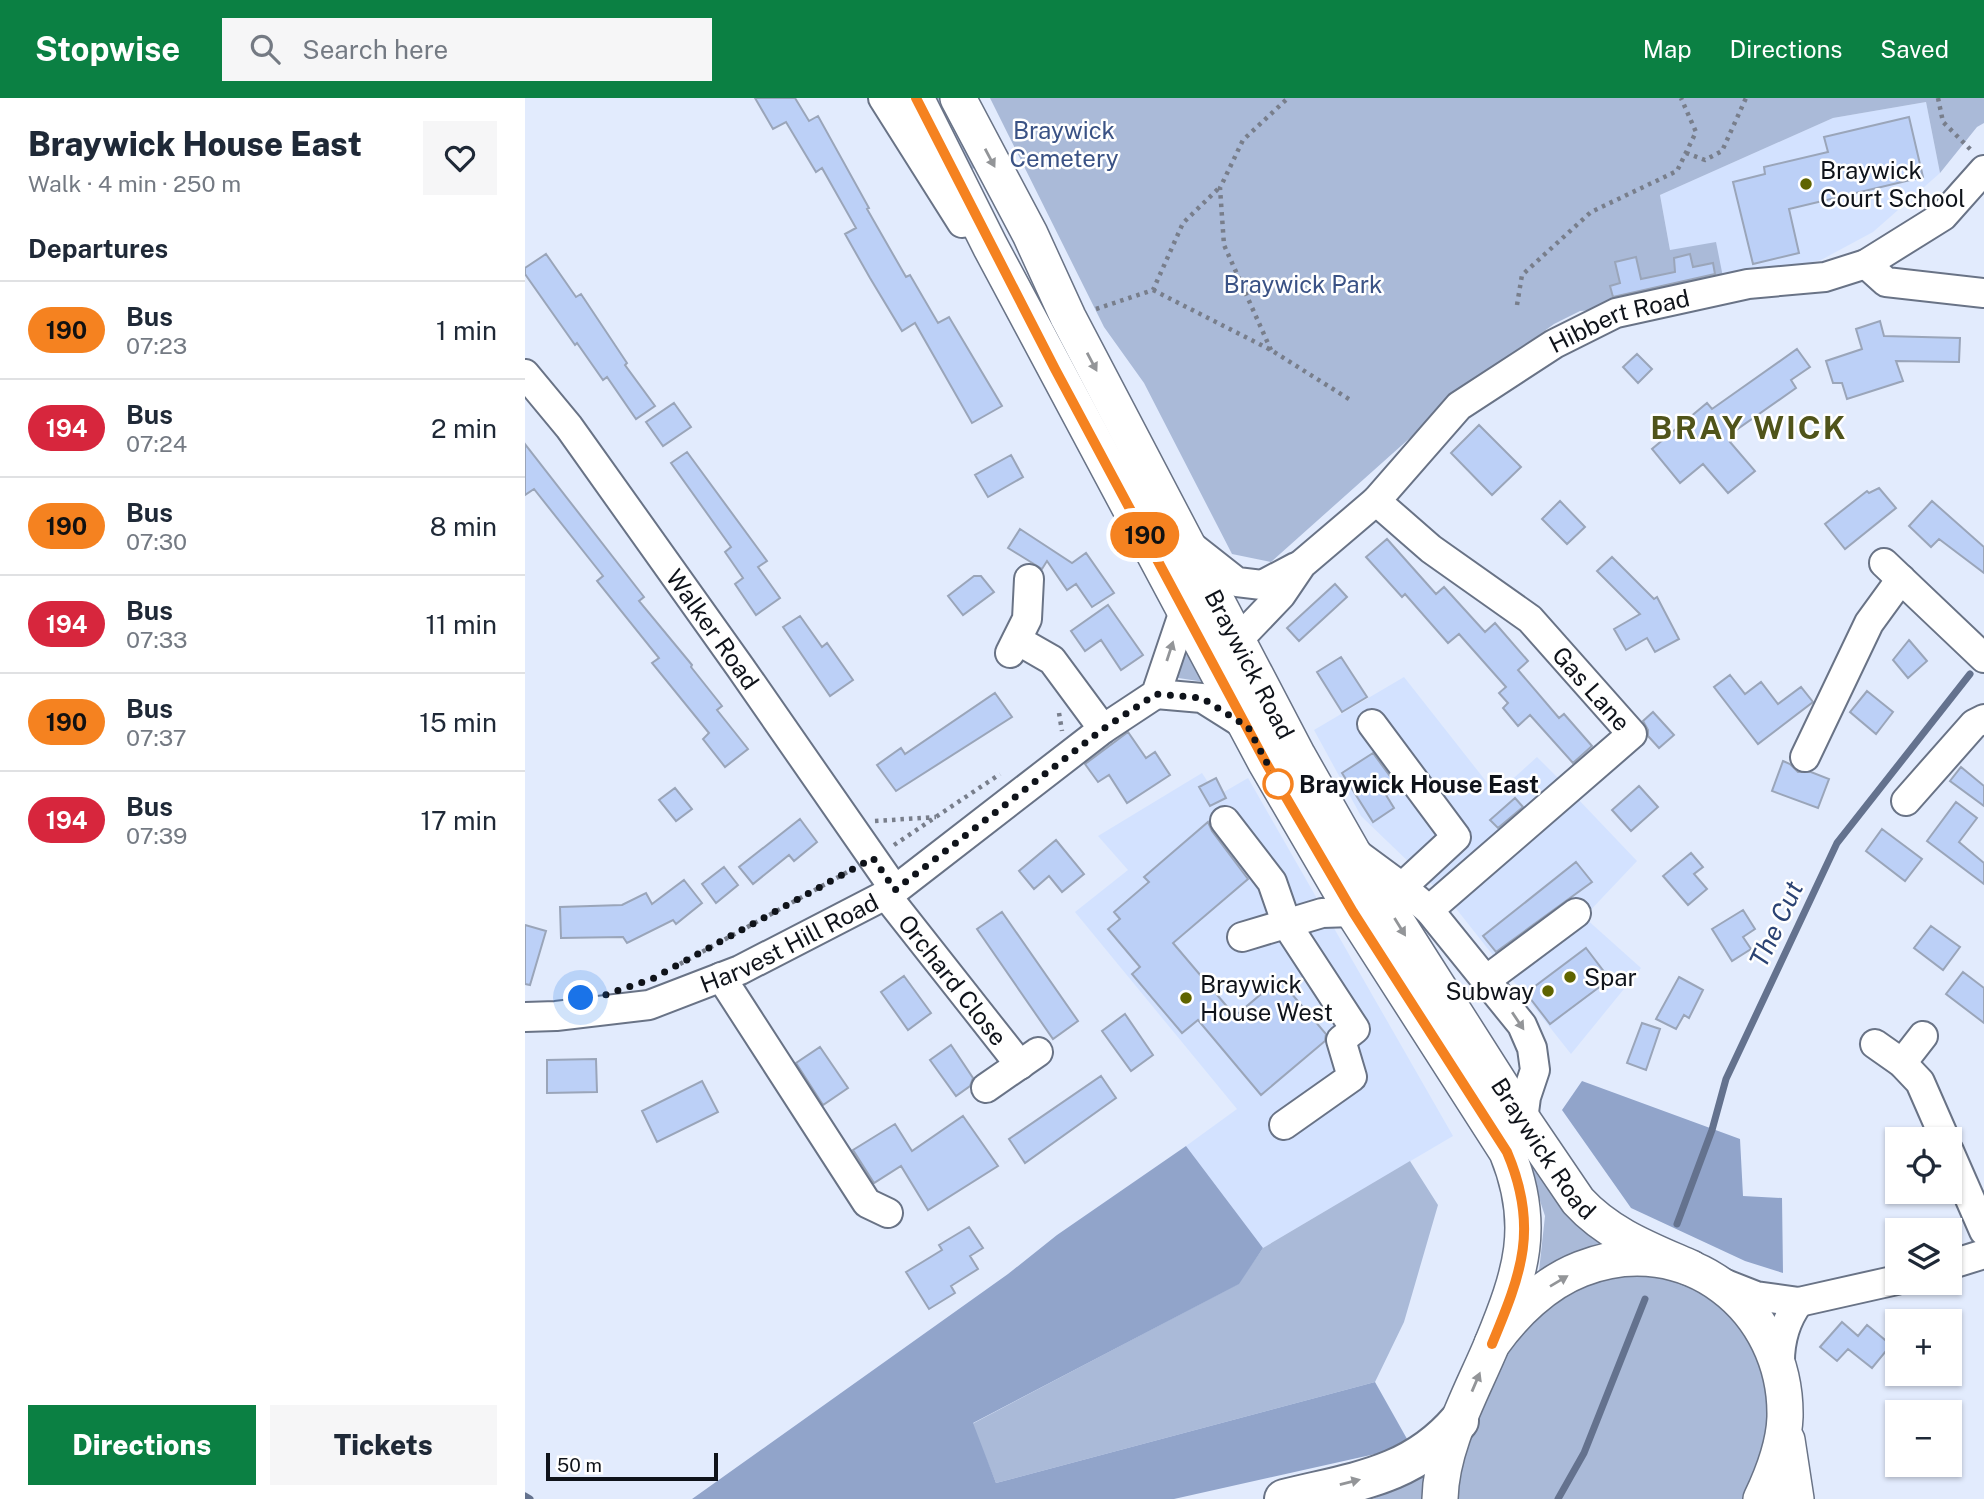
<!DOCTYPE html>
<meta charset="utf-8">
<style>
body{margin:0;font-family:"Public Sans",sans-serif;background:#f6f6f7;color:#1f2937;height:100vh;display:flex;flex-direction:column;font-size:26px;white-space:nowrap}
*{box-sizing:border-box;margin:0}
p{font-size:23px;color:#747a83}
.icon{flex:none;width:38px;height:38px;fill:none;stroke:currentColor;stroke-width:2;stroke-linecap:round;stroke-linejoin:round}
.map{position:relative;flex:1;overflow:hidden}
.sheet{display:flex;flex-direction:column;background:#fff;width:525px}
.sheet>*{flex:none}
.badge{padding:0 14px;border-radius:23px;font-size:24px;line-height:46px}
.tools{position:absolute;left:1360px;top:1029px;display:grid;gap:14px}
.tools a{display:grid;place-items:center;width:77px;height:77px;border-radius:0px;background:#fff;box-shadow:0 2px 5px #0004;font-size:35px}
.scale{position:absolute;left:21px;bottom:18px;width:172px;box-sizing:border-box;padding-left:7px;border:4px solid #0f131a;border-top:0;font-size:19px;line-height:24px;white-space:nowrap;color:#0f131a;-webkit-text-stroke:5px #fff;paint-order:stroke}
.you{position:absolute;width:35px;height:35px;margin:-18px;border:5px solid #fff;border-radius:50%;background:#1a73e8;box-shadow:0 0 0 10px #1a73e833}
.map>.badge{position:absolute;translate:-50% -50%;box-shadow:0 0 0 4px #fff}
h2{padding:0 28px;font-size:26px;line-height:63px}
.round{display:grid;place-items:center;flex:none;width:74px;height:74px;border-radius:0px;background:#f6f6f7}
.head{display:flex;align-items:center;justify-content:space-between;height:119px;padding:0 28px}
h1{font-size:33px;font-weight:800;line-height:52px}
.action{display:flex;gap:14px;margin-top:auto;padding:14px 28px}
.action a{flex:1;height:80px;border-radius:0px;background:#0b8043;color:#fff;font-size:28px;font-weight:800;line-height:80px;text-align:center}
.action a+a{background:#f6f6f7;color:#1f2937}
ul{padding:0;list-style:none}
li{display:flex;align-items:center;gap:21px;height:98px;padding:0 28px;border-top:2px solid #e0e1e3}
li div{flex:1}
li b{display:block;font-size:26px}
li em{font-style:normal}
li .badge{min-width:77px;font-weight:700;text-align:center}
header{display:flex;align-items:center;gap:42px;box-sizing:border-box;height:98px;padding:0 35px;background:#0b8043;color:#fff}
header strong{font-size:33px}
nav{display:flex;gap:38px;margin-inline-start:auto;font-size:24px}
.search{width:490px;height:63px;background:#f6f6f7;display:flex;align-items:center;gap:18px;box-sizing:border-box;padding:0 24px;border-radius:0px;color:#747a83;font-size:26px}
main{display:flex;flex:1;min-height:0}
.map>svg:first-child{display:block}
.built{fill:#d3e2ff}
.green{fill:#aabad8}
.forest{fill:#91a4ca}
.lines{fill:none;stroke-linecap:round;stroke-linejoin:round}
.stream{stroke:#64728e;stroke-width:7}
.building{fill:#bcd0f7;stroke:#9aa5b9;stroke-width:2}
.minor-casing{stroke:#697386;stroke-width:32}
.major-casing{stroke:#697386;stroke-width:38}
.highway-casing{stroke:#697386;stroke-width:42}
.path{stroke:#787e8b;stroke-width:4.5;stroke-dasharray:3.5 5;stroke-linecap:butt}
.minor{stroke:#fff;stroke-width:28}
.major{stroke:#fff;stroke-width:35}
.highway{stroke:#fff;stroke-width:38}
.oneway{fill:#939598}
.line-casing{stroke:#fff;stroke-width:16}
.line{stroke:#f58220;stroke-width:10}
.walk{stroke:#0f131a;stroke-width:7;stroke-dasharray:0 12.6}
.poi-dot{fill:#5f6400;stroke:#fff;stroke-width:2.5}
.stop-dot{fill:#fff;stroke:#f58220;stroke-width:3.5}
.labels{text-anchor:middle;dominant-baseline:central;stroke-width:5;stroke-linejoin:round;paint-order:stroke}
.park-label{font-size:24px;fill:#3a5285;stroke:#fff}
.poi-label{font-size:24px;fill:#0f131a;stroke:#fff;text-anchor:start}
.street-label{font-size:24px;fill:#0f131a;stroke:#fff}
.stop-label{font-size:24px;font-weight:bold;fill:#0f131a;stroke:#fff;text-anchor:start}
.water-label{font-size:26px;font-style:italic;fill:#2b4374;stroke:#fff}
.district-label{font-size:32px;font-weight:bold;letter-spacing:2px;fill:#50541a;stroke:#fff}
</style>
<header>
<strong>Stopwise</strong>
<div class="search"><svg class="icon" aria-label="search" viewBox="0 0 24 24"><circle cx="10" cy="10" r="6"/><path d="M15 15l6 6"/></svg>Search here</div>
<nav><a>Map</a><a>Directions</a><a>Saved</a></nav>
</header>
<main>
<section class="sheet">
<div class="head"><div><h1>Braywick House East</h1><p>Walk · 4 min · 250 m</p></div><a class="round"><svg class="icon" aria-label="heart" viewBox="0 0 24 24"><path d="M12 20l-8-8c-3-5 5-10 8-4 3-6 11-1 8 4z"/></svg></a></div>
<h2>Departures</h2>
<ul>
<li><span class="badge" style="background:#f58220;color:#111">190</span><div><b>Bus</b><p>07:23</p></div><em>1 min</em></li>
<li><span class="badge" style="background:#d7263d;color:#fff">194</span><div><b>Bus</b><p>07:24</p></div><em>2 min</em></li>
<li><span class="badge" style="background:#f58220;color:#111">190</span><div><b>Bus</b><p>07:30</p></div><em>8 min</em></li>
<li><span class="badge" style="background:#d7263d;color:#fff">194</span><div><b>Bus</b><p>07:33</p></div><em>11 min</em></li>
<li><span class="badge" style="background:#f58220;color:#111">190</span><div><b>Bus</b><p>07:37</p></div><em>15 min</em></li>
<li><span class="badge" style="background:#d7263d;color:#fff">194</span><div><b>Bus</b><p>07:39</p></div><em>17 min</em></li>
</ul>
<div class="action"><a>Directions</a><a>Tickets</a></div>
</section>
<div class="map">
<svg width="1459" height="1401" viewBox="0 0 1459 1401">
<rect width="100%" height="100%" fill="#e2ebfd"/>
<path class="built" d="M1401,4L1415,75L1348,134L1296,162L1199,184L1145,152L1135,97L1308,20Z
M879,579L971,696L1012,659L1041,688L917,796L836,718L789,632Z
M677,675L692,698L723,680L928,1038L738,1150L661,1048L712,1011L550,814L603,772L573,738Z
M1052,700L1112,763L1059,819L1116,870L1046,956L929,808Z"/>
<path class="green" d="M409,0H417L452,69L447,71Z
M465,0H1459V25L1452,29L1415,75L1401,4L1308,20L1135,97L1145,152L1191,144L1199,184L1081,211L1055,213L1029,226L1007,242L1002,249L951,281L746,464L707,456L619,285L579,229Z
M662,542L686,585L647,579Z
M993,1035L1083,1145L1014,1173L1020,1118Z
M885,1063L913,1107L879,1224L850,1284L471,1385L447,1326L713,1186L738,1150Z
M1097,1177C1120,1178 1144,1179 1166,1189C1218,1212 1250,1275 1242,1330C1238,1355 1227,1378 1217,1401H928L940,1350L985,1248L1028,1197Z
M899,1377V1401H848Z"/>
<path class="forest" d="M1057,983L1215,1041L1218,1098L1257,1100L1258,1175L1220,1163L1106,1110L1037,1012Z
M661,1048L738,1150L714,1186L448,1325L471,1385L850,1284L886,1348L649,1401H167L483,1176L532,1137Z"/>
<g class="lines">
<path class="stream" d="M1152,1126L1187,1032L1201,981L1312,745L1445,576
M0,1398L5,1401
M1033,1401L1059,1355L1120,1201"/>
</g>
<path class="building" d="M230,0H270L284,23L293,18L344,110L342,111L381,179L385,177L413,225L424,219L477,308L447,325L390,225L377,233L345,180L320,136L331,130L297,70L291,74L261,24L248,31Z
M1384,19L1398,79L1264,111L1274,155L1228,166L1208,84L1240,76L1239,69L1303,54L1299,39Z
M21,156L51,199L56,196L102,265L100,267L130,308L111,321L82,279L78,282L52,245L50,247L0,176V170Z
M1165,156L1168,169L1188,165L1190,176L1088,199L1085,188L1095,185L1090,164L1111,159L1116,181L1150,174L1149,160Z
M1355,223L1359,238L1435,240L1434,264L1371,263L1378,283L1322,301L1317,285H1308L1301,263L1337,251L1331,231Z
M1272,251L1285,269L1266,282L1271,290L1207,335L1211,339L1205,344L1230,373L1203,395L1178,366L1155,385L1127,351L1182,305L1187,311Z
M1112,256L1127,271L1113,285L1098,269Z
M149,305L166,329L138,348L121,324Z
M954,327L996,369L967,397L926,355Z
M0,346L119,499L114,503L167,567L166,569L197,608L192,612L223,651L200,669L178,641L184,635L127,565L134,560L72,483L78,478L9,391L0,397Z
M162,354L242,463L233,469L255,500L231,517L210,486L218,480L200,454L206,449L146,365Z
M486,357L498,379L463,399L450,377Z
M1354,390L1371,410L1320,451L1300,426L1342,393L1344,395Z
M1035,403L1060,429L1042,446L1017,421Z
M1407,403L1459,449V475L1414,441L1406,449L1384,428Z
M495,431L547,465L561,455L589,495L567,509L551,486L542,492L522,463L517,471L483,450Z
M862,441L911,496L919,489L960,534L970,525L1003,563L993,572L1034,620L1039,616L1067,648L1048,665L1005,617L993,628L978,610L983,605L974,595L981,589L934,536L923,545L880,496L877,499L841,459Z
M1087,459L1129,501L1132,499L1154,541L1130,554L1122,540L1101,552L1089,531L1115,516L1072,473Z
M449,478H456L469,494L438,517L423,498Z
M810,486L822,499L774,543L762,530Z
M583,507L618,557L596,572L576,542L560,553L546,533Z
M275,518L297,549L302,545L328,582L305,598L258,529Z
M1384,542L1402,563L1383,580L1368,562Z
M816,559L842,599L817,614L792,574Z
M1205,577L1220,596L1236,584L1253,606L1276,589L1288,604L1233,646L1189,589Z
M1342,593L1368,614L1351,636L1325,614Z
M470,595L487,619L371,693L352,667L376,650L380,656Z
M1128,614L1149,637L1134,650L1123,638V632L1118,623Z
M603,634L621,660L630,654L645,677L602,705L584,677L573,684L560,666Z
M848,655L873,689L861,697L869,710L848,724L817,675Z
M1258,663L1265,666L1273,674H1286L1304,681L1293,710L1247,693Z
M1436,669L1459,688V708L1425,683Z
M691,680L701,700L685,708L674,689Z
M1114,688L1133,709L1106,733L1087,712Z
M150,690L167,711L151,723L134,702Z
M990,700L998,709L973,730L965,722Z
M1431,704L1452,720L1434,744L1459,765V786L1402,743Z
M275,721L292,744L269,763L264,757L228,786L214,769Z
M683,724L687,733L723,781L648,845L710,918L754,881L801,936L800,943L736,997L673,922L657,935L607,876L615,869L583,831L595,821L589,814L624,784L619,779Z
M1357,731L1397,761L1380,783L1341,753Z
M531,742L559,776L537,794L524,778L509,791L494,773Z
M1166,755L1178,769L1169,776L1182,791L1163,807L1138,778Z
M1051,764L1067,784L971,854L958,838Z
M199,769L213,787L191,805L177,786Z
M159,782L177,805L151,826L148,822L102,845L98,839L36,840L35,809L97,807L121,795L127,806Z
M1218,812L1230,831L1218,839L1226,851L1207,863L1187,831Z
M477,814L553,923L528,941L452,831Z
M0,827L21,833L5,887L0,886Z
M1406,828L1435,849L1418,872L1389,850Z
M1061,850L1080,875L1077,878L1081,884L1025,926L1001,895Z
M1438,874L1459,890V925L1421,896Z
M379,878L406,915L383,932L356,894Z
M1154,879L1178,892L1164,920L1159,917L1151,931L1131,921Z
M600,916L628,957L606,973L577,933Z
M1117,925L1135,931L1121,972L1102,965Z
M426,947L448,980L445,988L431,998L405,962Z
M295,949L323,990L298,1007L271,965Z
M71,961L72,994L22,995V962Z
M576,978L591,1000L500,1065L484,1041Z
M177,983L193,1014L132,1044L117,1013Z
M438,1018L473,1068L403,1112L376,1068L349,1085L328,1052L370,1026L387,1053Z
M444,1129L458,1150L445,1158L453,1171L426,1188L430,1195L404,1211L381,1174L417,1152L414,1147Z
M1317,1224L1333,1238L1342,1227L1366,1247L1347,1270L1323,1251L1312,1263L1295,1249Z"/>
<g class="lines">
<defs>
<g id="minor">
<path d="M358,0L437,125"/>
<path d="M1341,166L1361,184L1459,195"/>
<path id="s1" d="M0,276L44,329L215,569L370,792"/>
<path id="s2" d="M851,403L906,451L1005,521L1107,636L904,812"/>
<path d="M665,447L712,484L737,487L771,469"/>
<path d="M1359,465L1459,560"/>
<path d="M492,542L527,562L578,631"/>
<path id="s3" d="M712,543L756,497L777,466L851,403L934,308L1029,246L1091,215L1223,186L1300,179L1341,166L1418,118L1459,72"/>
<path d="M485,555L502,521L504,481"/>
<path d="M631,596L677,600L723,629"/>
<path d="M847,626L931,739L877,789"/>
<path d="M1280,659L1344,525L1376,481"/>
<path d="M1381,703L1449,626L1459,621"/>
<path d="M700,723L747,784L762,827L830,931L816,942L827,979L759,1027"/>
<path d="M835,758L877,789L904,812L997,927L1007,950L1010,972L1001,999L998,1022"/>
<path id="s4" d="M361,797L495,967"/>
<path d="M717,839L797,815L828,814"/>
<path d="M196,879L342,1105L363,1115"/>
<path d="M961,882L1051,815"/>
<path id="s5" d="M0,919L31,918L124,907L215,872L370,792L578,631L631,596L660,510"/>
<path d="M1350,946L1377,965L1395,984L1420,1041"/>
<path d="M1377,965L1398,938"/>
<path d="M461,990L513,954"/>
<path d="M1424,1053L1459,1133"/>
<path d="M1424,1167L1459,1156"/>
<path d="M1198,1185L1231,1198L1274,1204L1372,1182"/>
<path d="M1255,1270C1254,1245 1259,1224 1274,1204"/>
</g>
<g id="major">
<path d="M391,0L465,148L741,665L828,814L982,1054C1012,1127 996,1176 967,1246"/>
<path id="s6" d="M433,0L505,136L543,219L773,658L827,753L898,865L998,1022L1053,1103C1084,1137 1125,1152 1166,1170"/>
<path d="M1262,1342L1271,1401"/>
<path d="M915,1401C916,1347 947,1294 967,1246C989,1215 1020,1185 1056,1171C1161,1130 1262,1210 1260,1319C1259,1347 1248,1376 1236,1401"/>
</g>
<path id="highway" d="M759,1401C827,1384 886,1379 934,1323"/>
</defs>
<use href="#minor" class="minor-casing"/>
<use href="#major" class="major-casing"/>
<use href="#highway" class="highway-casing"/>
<path class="path" d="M1413,0L1418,24L1447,53
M1161,55L1180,62L1197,53L1221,0
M628,192L746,252L827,303
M992,207L997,177L1066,114L1152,73L1171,34L1156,0
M571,211L628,192L658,125L694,90
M746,252L699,147L695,90L718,42L763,0
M534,615L537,633
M350,723L411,719
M369,747L475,676
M155,866L328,771"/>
<use href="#minor" class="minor"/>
<use href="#major" class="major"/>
<use href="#highway" class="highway"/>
</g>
<defs><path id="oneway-solid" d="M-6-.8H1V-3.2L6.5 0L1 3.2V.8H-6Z" transform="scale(1.75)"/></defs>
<g class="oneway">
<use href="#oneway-solid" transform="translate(465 60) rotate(62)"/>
<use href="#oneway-solid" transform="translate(567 264) rotate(62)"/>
<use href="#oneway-solid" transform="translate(645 553) rotate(-72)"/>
<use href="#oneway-solid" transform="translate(875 829) rotate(58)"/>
<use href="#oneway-solid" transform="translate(993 923) rotate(56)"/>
<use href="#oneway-solid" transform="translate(1034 1183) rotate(-31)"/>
<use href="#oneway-solid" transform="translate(951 1284) rotate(-67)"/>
<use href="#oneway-solid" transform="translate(825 1384) rotate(-14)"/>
</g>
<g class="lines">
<defs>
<path id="line" d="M391,0L530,271L741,665L828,814L982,1054C1014,1129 997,1174 967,1246"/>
</defs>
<use href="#line" class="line-casing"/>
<use href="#line" class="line"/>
<path class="walk" d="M56,900L80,897L127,881L348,760L370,792L578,631L631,596L677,600L723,629L753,686"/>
</g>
<g class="poi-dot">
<circle cx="1281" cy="86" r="7"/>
<circle cx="1045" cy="879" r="7"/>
<circle cx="1023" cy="893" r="7"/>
<circle cx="661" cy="900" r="7"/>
</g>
<circle class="stop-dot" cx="753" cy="686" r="14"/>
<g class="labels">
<g class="park-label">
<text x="539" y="32">Braywick<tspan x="539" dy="28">Cemetery</tspan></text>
<text x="778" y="186">Braywick Park</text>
</g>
<g class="poi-label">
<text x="1295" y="72">Braywick<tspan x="1295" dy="28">Court School</tspan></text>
<text x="1059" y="879">Spar</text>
<text x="675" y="886">Braywick<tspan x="675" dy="28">House West</tspan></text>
<text x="1009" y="893" text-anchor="end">Subway</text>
</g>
<g class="street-label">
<text stroke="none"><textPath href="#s3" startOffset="508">Hibbert Road</textPath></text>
<text stroke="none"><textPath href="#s1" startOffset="317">Walker Road</textPath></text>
<text stroke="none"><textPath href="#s6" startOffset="637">Braywick Road</textPath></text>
<text stroke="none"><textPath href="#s2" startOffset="287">Gas Lane</textPath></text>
<text stroke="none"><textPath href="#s5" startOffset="278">Harvest Hill Road</textPath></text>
<text stroke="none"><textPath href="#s4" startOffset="108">Orchard Close</textPath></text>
<text stroke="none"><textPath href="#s6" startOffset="1204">Braywick Road</textPath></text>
</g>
<g class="stop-label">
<text x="774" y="686">Braywick House East</text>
</g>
<g class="water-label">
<text transform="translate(1251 826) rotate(-65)">The Cut</text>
</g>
<g class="district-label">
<text x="1224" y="329">BRAY WICK</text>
</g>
</g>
</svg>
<div class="tools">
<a><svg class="icon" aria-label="locate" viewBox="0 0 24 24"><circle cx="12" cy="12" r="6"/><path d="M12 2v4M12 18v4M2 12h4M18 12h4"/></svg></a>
<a><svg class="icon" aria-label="layers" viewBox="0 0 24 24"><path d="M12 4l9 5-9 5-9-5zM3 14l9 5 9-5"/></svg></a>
<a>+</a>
<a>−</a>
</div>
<div class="scale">50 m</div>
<div class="you" style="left:56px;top:900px"></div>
<b class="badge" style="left:620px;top:437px;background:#f58220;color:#111">190</b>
</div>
</main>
